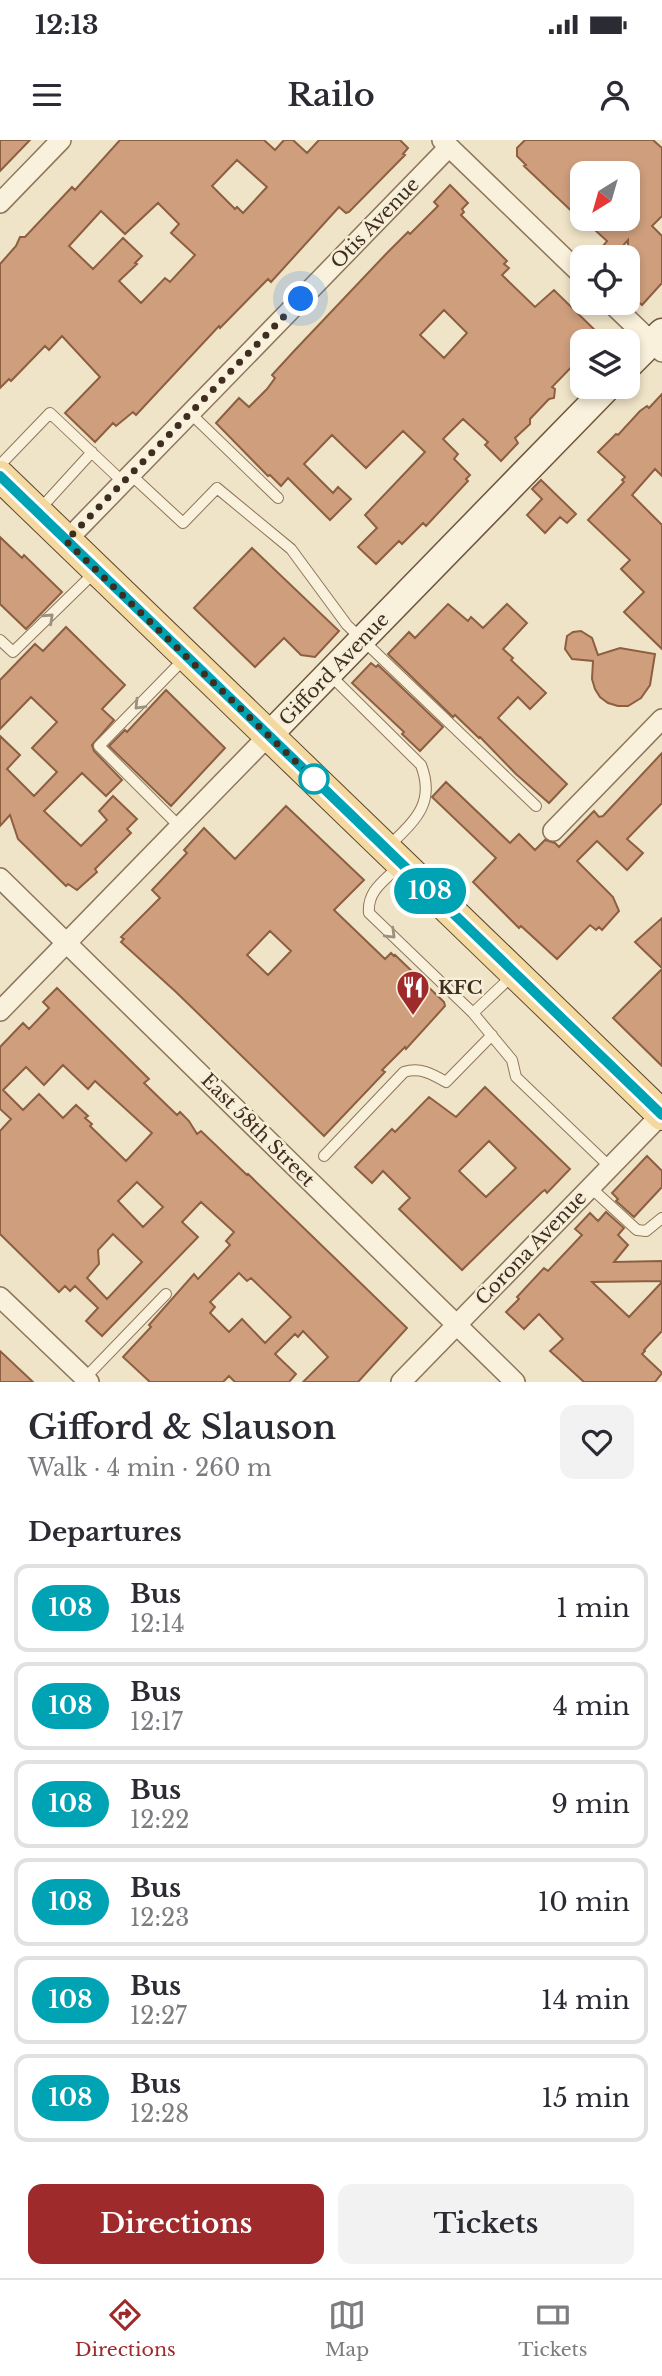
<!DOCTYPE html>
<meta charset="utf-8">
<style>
body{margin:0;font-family:"Libre Baskerville",serif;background:#f2f2f3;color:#2b2b33;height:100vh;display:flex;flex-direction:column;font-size:26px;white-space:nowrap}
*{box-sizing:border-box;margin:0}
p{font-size:23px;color:#7c7c81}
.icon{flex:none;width:38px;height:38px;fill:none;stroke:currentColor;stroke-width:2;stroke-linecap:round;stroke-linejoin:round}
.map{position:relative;height:1242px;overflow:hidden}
.sheet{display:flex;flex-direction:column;background:#fff;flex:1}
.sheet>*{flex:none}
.badge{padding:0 14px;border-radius:23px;font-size:24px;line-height:46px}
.needle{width:46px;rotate:217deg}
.tools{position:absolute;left:570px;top:21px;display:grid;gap:14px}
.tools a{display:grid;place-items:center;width:70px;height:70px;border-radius:14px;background:#fff;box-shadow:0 4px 10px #0003;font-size:35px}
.you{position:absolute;width:35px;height:35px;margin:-18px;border:5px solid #fff;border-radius:50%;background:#1a73e8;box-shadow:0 0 0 10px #1a73e833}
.map>.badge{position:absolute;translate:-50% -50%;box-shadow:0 0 0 4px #fff}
h2{padding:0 28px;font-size:26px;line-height:63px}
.round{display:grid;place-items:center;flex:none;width:74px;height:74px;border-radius:14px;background:#f2f2f3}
.summary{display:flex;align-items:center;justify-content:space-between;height:119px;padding:0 28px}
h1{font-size:33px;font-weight:600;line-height:52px}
.cta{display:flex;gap:14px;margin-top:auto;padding:14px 28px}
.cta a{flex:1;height:80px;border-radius:14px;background:#9e2a2b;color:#fff;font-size:28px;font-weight:600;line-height:80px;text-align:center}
.cta a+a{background:#f2f2f3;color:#2b2b33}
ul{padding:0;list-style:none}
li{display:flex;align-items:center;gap:21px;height:88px;margin:0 14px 10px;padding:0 14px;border:4px solid #e1e1e2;border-radius:14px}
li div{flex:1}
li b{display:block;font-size:26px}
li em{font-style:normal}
li .badge{min-width:77px;font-weight:700;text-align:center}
.status{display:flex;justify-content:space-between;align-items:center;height:49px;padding:0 35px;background:#fff;direction:ltr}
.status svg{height:19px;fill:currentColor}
header{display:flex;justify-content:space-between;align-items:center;height:91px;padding:0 28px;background:#fff;font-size:32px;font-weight:600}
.dock{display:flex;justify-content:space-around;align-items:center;height:98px;border-top:2px solid #e1e1e2;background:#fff;font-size:19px;color:#7c7c81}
.dock a{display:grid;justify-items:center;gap:4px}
.dock .active{color:#9e2a2b}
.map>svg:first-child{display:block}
.building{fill:#cf9f7d;stroke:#8d5f41;stroke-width:2;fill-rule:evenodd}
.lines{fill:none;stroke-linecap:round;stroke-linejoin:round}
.lane-casing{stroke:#8d765c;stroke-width:12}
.street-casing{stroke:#8d765c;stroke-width:22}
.secondary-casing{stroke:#6f573f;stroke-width:29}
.primary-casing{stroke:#5b4430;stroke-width:32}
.lane{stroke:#faf1dc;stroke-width:10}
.street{stroke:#faf1dc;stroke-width:19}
.secondary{stroke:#faf1dc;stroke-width:26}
.primary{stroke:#f3d9a0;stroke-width:30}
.oneway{stroke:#9c907e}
.line-casing{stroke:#fff;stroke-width:16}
.line{stroke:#00a3b4;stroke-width:10}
.walk{stroke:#3d2e20;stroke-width:7;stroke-dasharray:0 12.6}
.stop-dot{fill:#fff;stroke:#00a3b4;stroke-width:3.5}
.labels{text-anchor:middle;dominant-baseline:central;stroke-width:5;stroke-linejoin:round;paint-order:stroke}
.street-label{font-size:19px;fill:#3d2e20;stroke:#f7eed8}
.poi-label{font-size:19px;font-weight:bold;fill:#3d2e20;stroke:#f7eed8;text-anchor:start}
</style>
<div class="status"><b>12:13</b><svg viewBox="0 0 49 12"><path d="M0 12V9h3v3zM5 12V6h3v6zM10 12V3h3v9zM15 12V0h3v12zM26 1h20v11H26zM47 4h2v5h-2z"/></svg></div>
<header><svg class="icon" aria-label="menu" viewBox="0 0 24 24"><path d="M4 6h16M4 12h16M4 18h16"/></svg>Railo<svg class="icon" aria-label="person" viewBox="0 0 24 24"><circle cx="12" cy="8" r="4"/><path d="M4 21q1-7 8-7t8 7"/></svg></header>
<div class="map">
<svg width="662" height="1242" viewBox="0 0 662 1242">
<rect width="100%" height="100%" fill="#f0e4c8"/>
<path class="building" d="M0,0H30L0,31Z
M120,0H264L275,10L284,0H293L307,13L319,0H400L408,8L403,14L405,15L349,72L346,73L339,67L271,142L268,139L220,188L219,186L136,275L133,272L116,286L113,283L95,302L65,273L100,237L62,196L49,210L45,206L11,241L9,239L0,248V124L16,106L20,97H25L72,47L75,50ZM237,20L267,47L243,73L237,67L235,69L212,46ZM158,63L179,84L171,93L195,115L170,142L165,138L141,163L119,141L137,124L135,123L142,116L123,98L93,129L69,106L101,71L125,94Z
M525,0H653L662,8V76L652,86L662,96V143L642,165L628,153V100L614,116L603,106L607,101L583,79V82L524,26L526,25L517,16V8ZM583,33H628V79H583Z
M450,45L468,63L462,69L464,72L461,75L507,121L504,124L509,128L502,135L535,167L554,150L606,201H583V215L552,247L555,249L554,258L549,259L530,279V284L515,298L518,303L501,321L485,305L488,302L463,279L443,299L458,314L454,319L470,335L466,339L468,341L426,386L423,383L402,404L399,401L376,424L358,407L377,388L365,375L425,312L403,291L366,328L332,295L304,324L333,353L338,347L351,359L330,380L288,338L281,346L270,335L268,336L216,283L239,258L249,267L267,249L275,238L272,235L295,210L386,114L408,92L410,94L438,66L434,62ZM444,170L467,193L444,218L420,195Z
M662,254V336L655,329L632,355L662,385V509L624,472L644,452L621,429L630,420L588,380L624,342L622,340L625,337L598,312L616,294L618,295L640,271L647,266L649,268Z
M541,340L576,374L567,383L560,377L545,393L527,375L542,359L532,349Z
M0,397L22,418L24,415L62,452L26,489L0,464Z
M252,408L339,491L315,517L301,515L284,498L255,527L194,468Z
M448,464L468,481L471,477L483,488L507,464L527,483L503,509L513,518L511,520L546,553L530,569L518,557L498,578L567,644L549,663L516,634L480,597L479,598L455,575L453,577L388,514L409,492L415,498Z
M66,487L125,545L102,569L114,580L92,605L94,611L122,640L106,656L82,633L44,671L81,706L107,680L99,671L113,656L137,679L127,689L131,693L95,729L97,732L77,750L68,744L66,746L18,699L10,675L0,686V596L20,615L7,629L34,656L57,632L32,608L57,582L31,557L0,589V540L35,504L43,511Z
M581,491L592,498L598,515L620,508L655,514L650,545L641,558L628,566H618L608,563L600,557L595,549L592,539L593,521L572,519L565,509L567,496L573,492Z
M371,523L376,527L378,525L443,587L420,611L402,594L404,592L352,543Z
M166,550L225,608L171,666L109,606L125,590L127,592Z
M662,613V663L627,699L643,713L627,730L597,701L577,721L613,757L619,771L602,790L599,787L596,790L590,785L557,819L521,786L519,788L473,742L496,718L432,657L446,642L510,703L519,694L535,710L545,700L555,703L559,707L594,671L599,677L603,676Z
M286,666L364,740L334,770L385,819L391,813L394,816L395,815L444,862L445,866L406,909L405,907L382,930L385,932L324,996L176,852L121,802L124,799L121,797L160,758L152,750L187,713L184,710L204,688L235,719ZM270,791L291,811L268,835L247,815Z
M662,778V828L635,802Z
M662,829V926L613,878Z
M57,848L149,939L144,943L177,975L180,972L189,981L197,994L201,991L247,1035L248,1034L407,1188L358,1242H303L328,1217L303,1191L298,1197L295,1194L275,1214L296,1234L289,1242H235L229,1236L223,1242H150L123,1217L151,1187L149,1185L194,1134L198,1139L230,1105L226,1101L234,1092L201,1062L182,1082L198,1097L102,1196L86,1181L98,1168L75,1146L70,1151L65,1146L59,1152L0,1094V991L11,979L0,969V907L23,883L29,889L49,868L43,862ZM63,925L88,949L95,941L152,993L126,1021L90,986L92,984L85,978L88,976L76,965L63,978L39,954L23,970L3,950L26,927L44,945ZM137,1042L163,1067L143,1087L118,1061ZM113,1094L142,1122L107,1159L87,1138L99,1124L98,1110ZM239,1133L247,1141L251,1138L291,1177L265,1203L242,1179L229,1192L210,1173L215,1167L210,1162Z
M485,947L570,1029L547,1053L545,1050L542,1052L462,1130L399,1069L410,1058L383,1031L372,1043L355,1027L392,989L395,992L429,957L456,977ZM489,1001L516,1028L486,1057L459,1031Z
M647,1016L662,1031V1047L634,1077L616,1061L618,1059L612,1053Z
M606,1072L624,1088L618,1095L628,1105L614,1122L662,1121V1141L592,1142L629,1177L662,1142V1191L644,1210L645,1211L642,1214L662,1233L655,1242H584L550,1211L563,1199L539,1174L524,1189L506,1172L519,1159L517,1157L544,1128L548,1131L582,1095L575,1089L590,1073L598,1081Z
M0,1211L33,1242H0Z"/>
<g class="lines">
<defs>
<path id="lane" d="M190,273L278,358
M0,325L50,273L123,342
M130,334L183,383L217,348L291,409L347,485L536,666
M40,369L92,312
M0,500L13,512L95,432
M330,535L421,625C436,664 414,681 389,706
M180,687L99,606L184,519
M399,726C384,741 367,751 369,773L473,873L512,920L516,937L610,1027
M473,873L512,836
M324,1016L404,932C420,927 432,934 446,942L492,895
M590,1047L637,1090L646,1091L662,1078
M85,1238L166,1154"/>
<path id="street" d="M442,0L583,136
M0,63L61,0
M611,163L662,212
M66,401L449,7
M553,691L662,579
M0,738L515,1242
M0,871L269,595
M0,1157L89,1242
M401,1242L662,974"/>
<path id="secondary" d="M628,226L662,192
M269,595L608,247"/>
<path id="primary" d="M0,336L662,975"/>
</defs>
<use href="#lane" class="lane-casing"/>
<use href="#street" class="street-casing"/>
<use href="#secondary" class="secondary-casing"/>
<use href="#primary" class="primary-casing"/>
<use href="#lane" class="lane"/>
<use href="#street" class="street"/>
<use href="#secondary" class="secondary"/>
<use href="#primary" class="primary"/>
</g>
<defs><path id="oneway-chevron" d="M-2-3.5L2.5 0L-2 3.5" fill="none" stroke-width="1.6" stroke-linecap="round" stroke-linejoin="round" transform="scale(1.75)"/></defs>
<g class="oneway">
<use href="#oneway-chevron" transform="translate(49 478) rotate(-43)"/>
<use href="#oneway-chevron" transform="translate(139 565) rotate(134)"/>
<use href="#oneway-chevron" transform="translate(391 794) rotate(44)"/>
</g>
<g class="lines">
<defs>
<path id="line" d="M0,336L662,975"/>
</defs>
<use href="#line" class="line-casing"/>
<use href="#line" class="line"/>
<path class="walk" d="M301,159L66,401L319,644L314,639"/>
</g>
<defs>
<symbol id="restaurant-pin" viewBox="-11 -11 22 30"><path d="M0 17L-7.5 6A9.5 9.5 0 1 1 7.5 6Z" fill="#9e2a2b" stroke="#f7eed8"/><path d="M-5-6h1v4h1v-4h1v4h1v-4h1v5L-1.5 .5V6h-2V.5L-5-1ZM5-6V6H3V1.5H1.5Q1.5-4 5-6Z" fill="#fff"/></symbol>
</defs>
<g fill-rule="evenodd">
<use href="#restaurant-pin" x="394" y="828" width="38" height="52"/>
</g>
<circle class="stop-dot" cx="314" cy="639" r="14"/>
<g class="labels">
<g class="street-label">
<text transform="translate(375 83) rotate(-46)">Otis Avenue</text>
<text transform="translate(334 529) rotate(-46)">Gifford Avenue</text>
<text transform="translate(258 990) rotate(45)">East 58th Street</text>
<text transform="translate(531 1108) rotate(-46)">Corona Avenue</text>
</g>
<g class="poi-label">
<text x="438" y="847">KFC</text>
</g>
</g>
</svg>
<div class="tools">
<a><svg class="needle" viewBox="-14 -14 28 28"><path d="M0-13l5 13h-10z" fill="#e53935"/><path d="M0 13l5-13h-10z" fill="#7c7c81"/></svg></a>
<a><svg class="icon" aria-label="locate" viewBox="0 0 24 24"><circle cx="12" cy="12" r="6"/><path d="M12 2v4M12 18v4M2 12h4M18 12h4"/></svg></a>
<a><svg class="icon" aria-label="layers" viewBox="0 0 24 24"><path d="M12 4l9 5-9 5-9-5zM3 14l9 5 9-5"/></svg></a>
</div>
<div class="you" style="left:301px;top:159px"></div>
<b class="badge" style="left:430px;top:751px;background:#00a3b4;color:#fff">108</b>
</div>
<section class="sheet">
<div class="summary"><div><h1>Gifford &amp; Slauson</h1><p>Walk · 4 min · 260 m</p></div><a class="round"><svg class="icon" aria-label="heart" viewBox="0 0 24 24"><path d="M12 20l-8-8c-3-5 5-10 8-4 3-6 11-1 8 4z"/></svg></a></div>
<h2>Departures</h2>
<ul>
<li><span class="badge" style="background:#00a3b4;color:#fff">108</span><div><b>Bus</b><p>12:14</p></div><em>1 min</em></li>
<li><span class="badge" style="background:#00a3b4;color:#fff">108</span><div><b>Bus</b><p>12:17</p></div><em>4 min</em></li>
<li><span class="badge" style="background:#00a3b4;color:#fff">108</span><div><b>Bus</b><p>12:22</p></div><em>9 min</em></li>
<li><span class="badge" style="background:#00a3b4;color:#fff">108</span><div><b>Bus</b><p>12:23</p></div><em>10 min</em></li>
<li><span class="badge" style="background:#00a3b4;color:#fff">108</span><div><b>Bus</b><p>12:27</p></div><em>14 min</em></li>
<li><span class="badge" style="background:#00a3b4;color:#fff">108</span><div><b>Bus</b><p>12:28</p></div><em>15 min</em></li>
</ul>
<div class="cta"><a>Directions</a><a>Tickets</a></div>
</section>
<nav class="dock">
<a class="active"><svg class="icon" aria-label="directions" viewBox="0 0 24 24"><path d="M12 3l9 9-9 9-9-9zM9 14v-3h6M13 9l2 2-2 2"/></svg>Directions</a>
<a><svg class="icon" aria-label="map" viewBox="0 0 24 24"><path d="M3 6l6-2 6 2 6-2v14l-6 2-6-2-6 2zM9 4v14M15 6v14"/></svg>Map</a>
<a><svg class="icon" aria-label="tickets" viewBox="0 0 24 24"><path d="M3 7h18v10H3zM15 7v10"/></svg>Tickets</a>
</nav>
